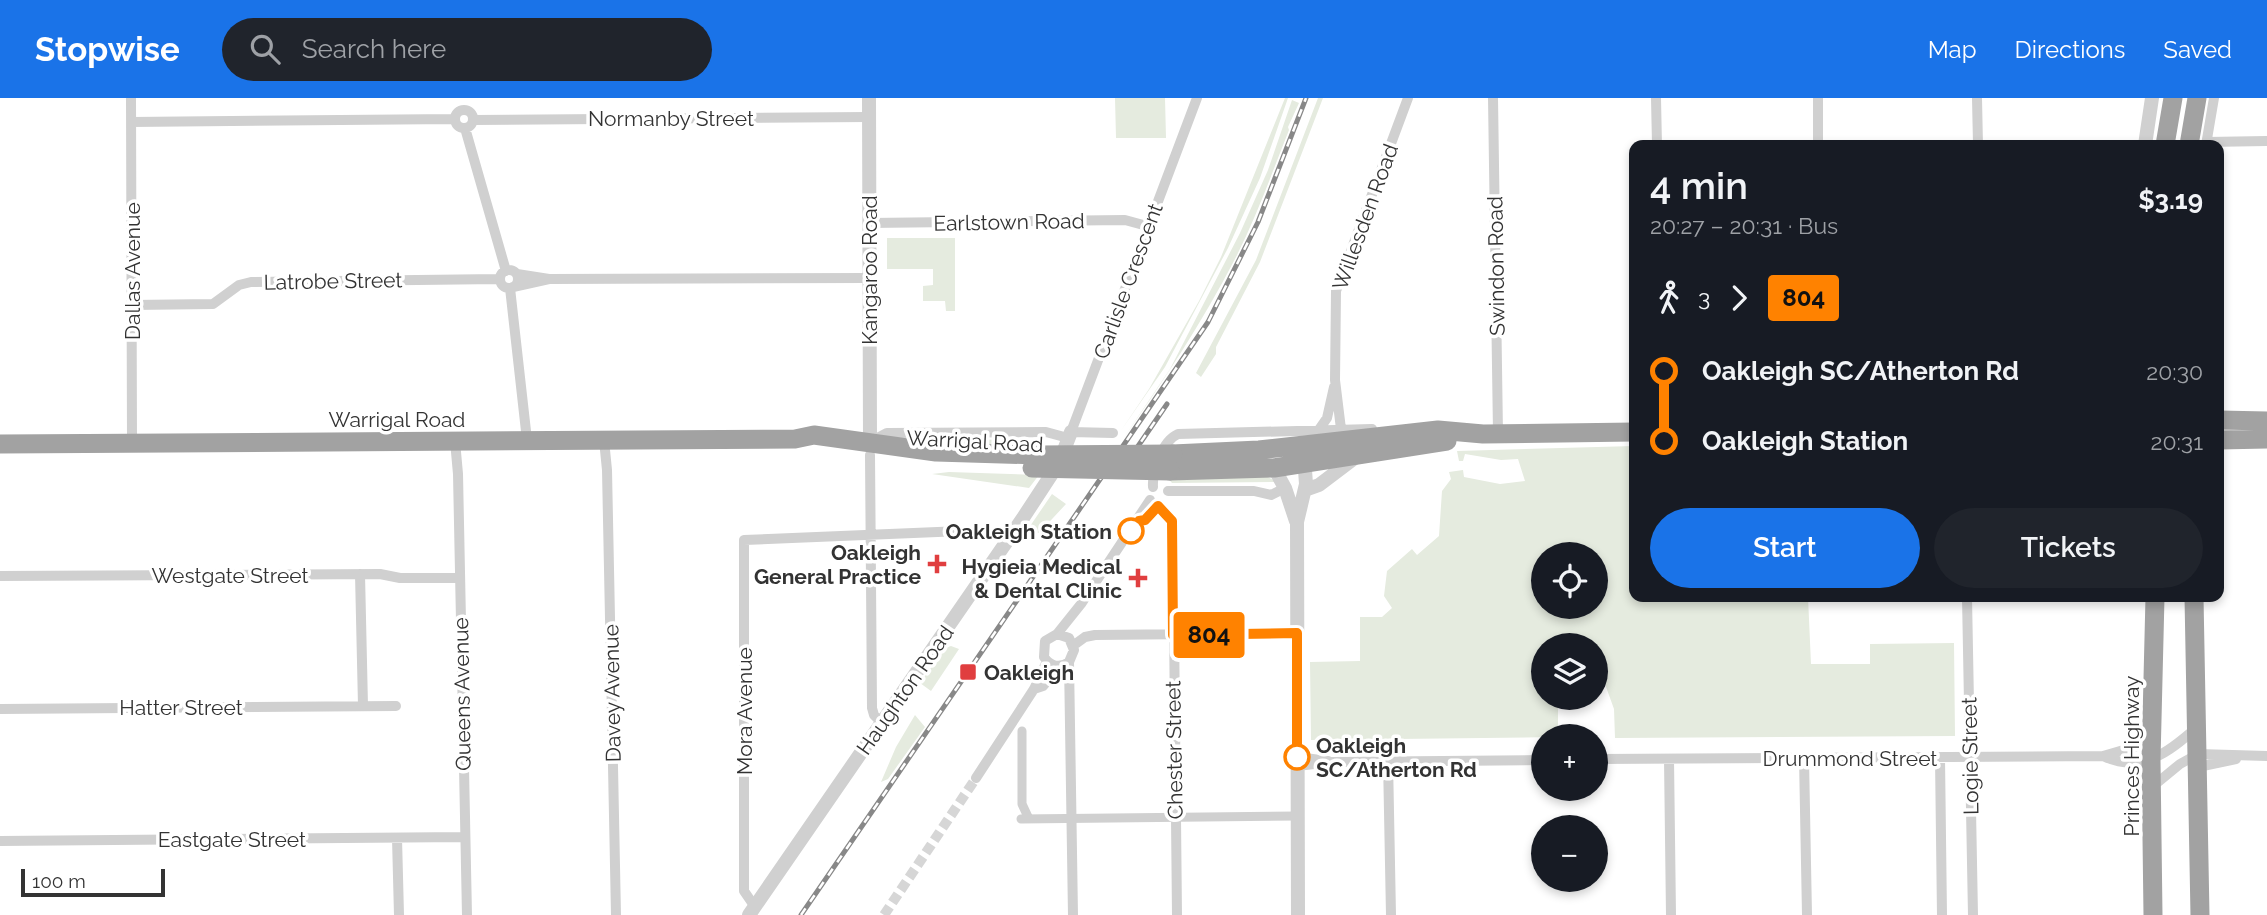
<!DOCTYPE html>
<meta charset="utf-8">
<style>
body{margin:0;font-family:Raleway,sans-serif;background:#20242c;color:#f1f3f6;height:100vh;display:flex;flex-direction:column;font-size:26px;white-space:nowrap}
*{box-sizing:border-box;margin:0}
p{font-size:23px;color:#9ea1a6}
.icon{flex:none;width:38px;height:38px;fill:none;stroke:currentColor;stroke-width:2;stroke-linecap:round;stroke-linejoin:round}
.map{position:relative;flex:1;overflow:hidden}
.panel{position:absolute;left:1629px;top:42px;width:595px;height:462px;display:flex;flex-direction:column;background:#171b24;border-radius:14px;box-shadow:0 4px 10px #0003}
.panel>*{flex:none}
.badge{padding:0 14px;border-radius:5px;font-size:24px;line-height:46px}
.tools{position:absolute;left:1531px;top:444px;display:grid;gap:14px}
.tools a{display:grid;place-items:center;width:77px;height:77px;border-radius:50%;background:#171b24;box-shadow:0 4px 10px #0003;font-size:35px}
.scale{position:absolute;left:21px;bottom:18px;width:144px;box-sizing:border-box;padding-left:7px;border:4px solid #333;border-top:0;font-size:19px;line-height:24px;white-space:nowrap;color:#333;-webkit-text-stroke:5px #fff;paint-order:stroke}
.map>.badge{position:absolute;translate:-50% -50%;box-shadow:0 0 0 4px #fff}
.legs{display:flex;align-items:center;gap:10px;height:77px;padding:0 21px;font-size:23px}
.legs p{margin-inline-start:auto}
.headline{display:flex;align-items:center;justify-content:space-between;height:119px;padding:0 21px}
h1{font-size:38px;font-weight:600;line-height:52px}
.primary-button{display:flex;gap:14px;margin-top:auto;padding:14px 21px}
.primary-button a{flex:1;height:80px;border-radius:42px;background:#1a73e8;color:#fff;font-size:28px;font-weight:600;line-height:80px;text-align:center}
.primary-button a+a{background:#20242c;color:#f1f3f6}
ul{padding:0 21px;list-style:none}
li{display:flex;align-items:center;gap:24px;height:70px;font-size:26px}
li i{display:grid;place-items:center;width:10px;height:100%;margin:0 9px;background:currentColor}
li i::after{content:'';width:18px;height:18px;margin:-9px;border:5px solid;border-radius:50%;background:#171b24}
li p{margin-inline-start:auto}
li:first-child i{background:linear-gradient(#0000 50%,currentColor 0)}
li:last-child i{background:linear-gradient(currentColor 50%,#0000 0)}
header{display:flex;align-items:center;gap:42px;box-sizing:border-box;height:98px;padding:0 35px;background:#1a73e8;color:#fff}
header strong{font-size:33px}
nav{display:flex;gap:38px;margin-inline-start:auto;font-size:24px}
.search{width:490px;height:63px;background:#20242c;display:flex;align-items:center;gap:18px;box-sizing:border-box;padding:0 24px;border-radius:38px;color:#9ea1a6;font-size:26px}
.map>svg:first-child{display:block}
.green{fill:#e5ebdf;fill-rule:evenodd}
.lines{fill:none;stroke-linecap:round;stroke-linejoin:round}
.minor-tunnel{stroke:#d6d6d6;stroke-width:10;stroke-dasharray:10 5;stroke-linecap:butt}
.pedestrian{stroke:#d0d0d0;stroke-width:9}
.minor{stroke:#d0d0d0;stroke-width:10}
.tertiary{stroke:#d0d0d0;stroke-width:14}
.trunk{stroke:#a2a2a2;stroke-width:19}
.rail-casing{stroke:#888;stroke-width:5}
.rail{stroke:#fff;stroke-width:2.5;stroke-dasharray:8;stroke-linecap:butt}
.trunk-bridge{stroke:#a2a2a2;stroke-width:19}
.line-1-casing{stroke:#fff;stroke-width:16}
.line-1{stroke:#ff8200;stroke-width:10}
.stop-1-dot{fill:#fff;stroke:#ff8200;stroke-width:3.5}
.poi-dot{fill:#e03e3f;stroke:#fff;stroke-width:2.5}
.labels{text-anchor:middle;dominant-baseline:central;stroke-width:7;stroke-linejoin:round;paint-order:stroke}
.street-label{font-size:21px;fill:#333;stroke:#fff}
.stop-label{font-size:21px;font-weight:bold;fill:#333;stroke:#fff;text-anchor:end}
.poi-label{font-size:21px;font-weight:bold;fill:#333;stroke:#fff;text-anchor:end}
</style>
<header>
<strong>Stopwise</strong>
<div class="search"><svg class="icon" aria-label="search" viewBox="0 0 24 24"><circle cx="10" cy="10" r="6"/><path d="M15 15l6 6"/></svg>Search here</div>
<nav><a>Map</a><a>Directions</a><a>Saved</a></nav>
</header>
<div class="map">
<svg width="2267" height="817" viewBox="0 0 2267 817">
<rect width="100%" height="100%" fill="#fff"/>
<path class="green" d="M1115,0H1165L1166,40H1116Z
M1285,0H1288L1260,80L1228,150L1165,269L1120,334L1149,291L1199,203L1221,159Z
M1318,0H1323L1260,164L1216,249V256L1201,279L1196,275L1256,162Z
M1292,2L1299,5L1288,29L1289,32C1272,75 1256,120 1235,161C1202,225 1162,285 1121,344L1170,271L1240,135L1268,72Z
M887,140H955V213H946L945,203H923V188L933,187V171H887Z
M895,340L1010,342V349Z
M1634,348V499H1808L1811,566H1870V546L1954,545L1955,638L1615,640L1614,611L1601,575L1596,576V548H1544V600H1558V639L1311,642L1310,564L1360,563V519H1382L1392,510L1384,498L1387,473L1412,451L1417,457L1439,438L1442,393L1451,381L1449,374L1463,372L1464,379L1500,386L1525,383L1518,361L1501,362L1465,356L1463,363H1459L1457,353ZM1544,457H1596V509H1544Z
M949,374L1039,377L1029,390L932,376Z
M1262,376L1277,384L1172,385L1167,379Z
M1052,396L1066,406L1040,434L1026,440V434Z
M951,548L959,551L931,593L920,585L945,550Z
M915,617L925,629L888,681L881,684L896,649Z"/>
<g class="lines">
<path class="minor-tunnel" d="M884,817L976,680"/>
<path class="pedestrian" d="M1022,633V706L1029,721
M1021,721L1297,718"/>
<path class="minor" d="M131,0L132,345
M1493,0L1498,335
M1656,0L1657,47
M1818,0V47
M1977,0L1978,47
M455 21a9 9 0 1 1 18 0a9 9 0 1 1-18 0Z
M473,22L869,19
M131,24L455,21
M465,30L506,173
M2207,44L2267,43
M2206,47L2214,0
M869,125L1125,122L1147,128
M500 181a9 9 0 1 1 18 0a9 9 0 1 1-18 0Z
M517,176L549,181
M513,189L549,181L869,180
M510,190L527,342
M132,207L213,206L239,187L251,184L499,181
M1341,331L1335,282L1336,193L1408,0
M1318,333L1327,320L1334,289
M1113,335L1071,334L1197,0
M604,342L607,372L616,817
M455,343L458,376L467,817
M872,343L887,335L1046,334L1068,340
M870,357L872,610L874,617L882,625
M1153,389C1152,373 1162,343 1178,336L1372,331
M1168,393H1254L1271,397L1285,390
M1160,407L1173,428L1177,817
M1139,423L1145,422L1158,408
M360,476L363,608
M0,478L380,476L400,480H460
M1967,499L1973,817
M1057,536L1069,540L1074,552L1069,564C1059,571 1050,568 1044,559L1045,543L1057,536L1081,506L1150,402
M1074,547L1085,539L1095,537L1297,535
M1069,564L1073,817
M1034,591L1043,588L1060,568
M0,611L396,608
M2103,658C2142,676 2169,654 2196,630
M1297,659L1328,663
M1804,660L1807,817
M1940,660L1942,817
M1596,661L2103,658L2151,644
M1669,661L1671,817
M1388,662L1391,817
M1297,668L1331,664L1544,662
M2198,669L2236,661
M976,680L1034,591L1047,563
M2152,689L2180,666L2198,656L2267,658
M397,740L399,817
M0,743L465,739
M755,809L744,793V442L986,432L1008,442"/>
<path class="tertiary" d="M869,0L870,344
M2145,47L2152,0
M1274,370L1285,390L1296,423
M1305,392L1319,387L1356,359
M749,817L1023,420L1059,365L1071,334
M1298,817L1297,424L1306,386L1304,358"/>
<path class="trunk" d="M2165,47L2173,0
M2189,47L2197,0
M2219,322L2267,323
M2219,342L2267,341
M0,346L795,341L814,337L936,354L1038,357
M1173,356L1259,352L1438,332L1483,336L1634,334
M1170,373L1274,370L1447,343
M2194,499L2200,817
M2153,817L2151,662L2155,499"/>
<defs>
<path id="rail" d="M1123,370L1167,306
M801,817L1208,224L1258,124L1306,0"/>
</defs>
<use href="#rail" class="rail-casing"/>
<use href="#rail" class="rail"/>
<path class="trunk-bridge" d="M1038,357L1173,356
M1032,370L1170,373"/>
</g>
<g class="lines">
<defs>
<path id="line-1" d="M1131,433L1139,423L1145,422L1158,408L1172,423L1173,537L1297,535V659"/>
</defs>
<use href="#line-1" class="line-1-casing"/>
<use href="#line-1" class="line-1"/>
</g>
<g class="stop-1-dot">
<circle cx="1131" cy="433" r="12"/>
<circle cx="1297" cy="659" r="12"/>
</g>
<g class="poi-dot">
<path d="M933.5 455.5h7v7h7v7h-7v7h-7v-7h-7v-7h7z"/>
<path d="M1134.5 469.5h7v7h7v7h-7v7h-7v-7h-7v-7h7z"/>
<rect x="959" y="565" width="18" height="18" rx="3.5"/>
</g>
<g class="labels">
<g class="street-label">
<text x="671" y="20">Normanby Street</text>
<text transform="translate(1365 119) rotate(-70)">Willesden Road</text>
<text transform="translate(1009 124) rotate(-1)">Earlstown Road</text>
<text transform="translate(1496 168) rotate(-91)">Swindon Road</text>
<text transform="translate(869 172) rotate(-90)">Kangaroo Road</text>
<text transform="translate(132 173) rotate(-90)">Dallas Avenue</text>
<text transform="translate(333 183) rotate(-1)">Latrobe Street</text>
<text transform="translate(1128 183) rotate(-70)">Carlisle Crescent</text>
<text x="397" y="321">Warrigal Road</text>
<text transform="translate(975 343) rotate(3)">Warrigal Road</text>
<text x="230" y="477">Westgate Street</text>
<text transform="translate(905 592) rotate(-55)">Haughton Road</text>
<text transform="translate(612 595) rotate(-91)">Davey Avenue</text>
<text transform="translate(462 596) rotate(-91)">Queens Avenue</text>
<text x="181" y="609">Hatter Street</text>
<text transform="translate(744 613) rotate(-90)">Mora Avenue</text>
<text transform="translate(1174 652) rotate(-91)">Chester Street</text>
<text transform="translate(1970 658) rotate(-91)">Logie Street</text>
<text transform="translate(2131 658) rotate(-90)">Princes Highway</text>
<text x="1850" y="660">Drummond Street</text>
<text x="232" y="741">Eastgate Street</text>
</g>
<g class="stop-label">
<text x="1112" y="433">Oakleigh Station</text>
<text x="1316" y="647" text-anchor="start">Oakleigh<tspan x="1316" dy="24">SC/Atherton Rd</tspan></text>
</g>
<g class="poi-label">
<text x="921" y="454">Oakleigh<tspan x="921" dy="24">General Practice</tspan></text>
<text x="1122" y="468">Hygieia Medical<tspan x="1122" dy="24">&amp; Dental Clinic</tspan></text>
<text x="984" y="574" text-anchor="start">Oakleigh</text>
</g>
</g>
</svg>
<div class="tools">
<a><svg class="icon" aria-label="locate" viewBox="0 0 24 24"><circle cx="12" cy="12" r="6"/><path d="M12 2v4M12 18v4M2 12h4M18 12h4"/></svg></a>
<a><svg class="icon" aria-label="layers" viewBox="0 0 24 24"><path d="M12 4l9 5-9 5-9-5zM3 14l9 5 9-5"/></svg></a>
<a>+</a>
<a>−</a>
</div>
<div class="scale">100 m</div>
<b class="badge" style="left:1209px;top:537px;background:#ff8200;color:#111">804</b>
<section class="panel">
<div class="headline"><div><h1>4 min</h1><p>20:27 – 20:31 · Bus</p></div><b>$3.19</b></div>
<div class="legs"><svg class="icon" aria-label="walk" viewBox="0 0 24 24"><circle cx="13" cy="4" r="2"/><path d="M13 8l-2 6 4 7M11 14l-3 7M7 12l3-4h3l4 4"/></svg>3<svg class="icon" aria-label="forward" viewBox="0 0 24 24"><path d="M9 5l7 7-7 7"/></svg><b class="badge" style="background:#ff8200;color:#111">804</b></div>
<ul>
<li><i style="color:#ff8200"></i><b>Oakleigh SC/Atherton Rd</b><p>20:30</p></li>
<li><i style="color:#ff8200"></i><b>Oakleigh Station</b><p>20:31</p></li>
</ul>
<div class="primary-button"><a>Start</a><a>Tickets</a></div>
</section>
</div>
